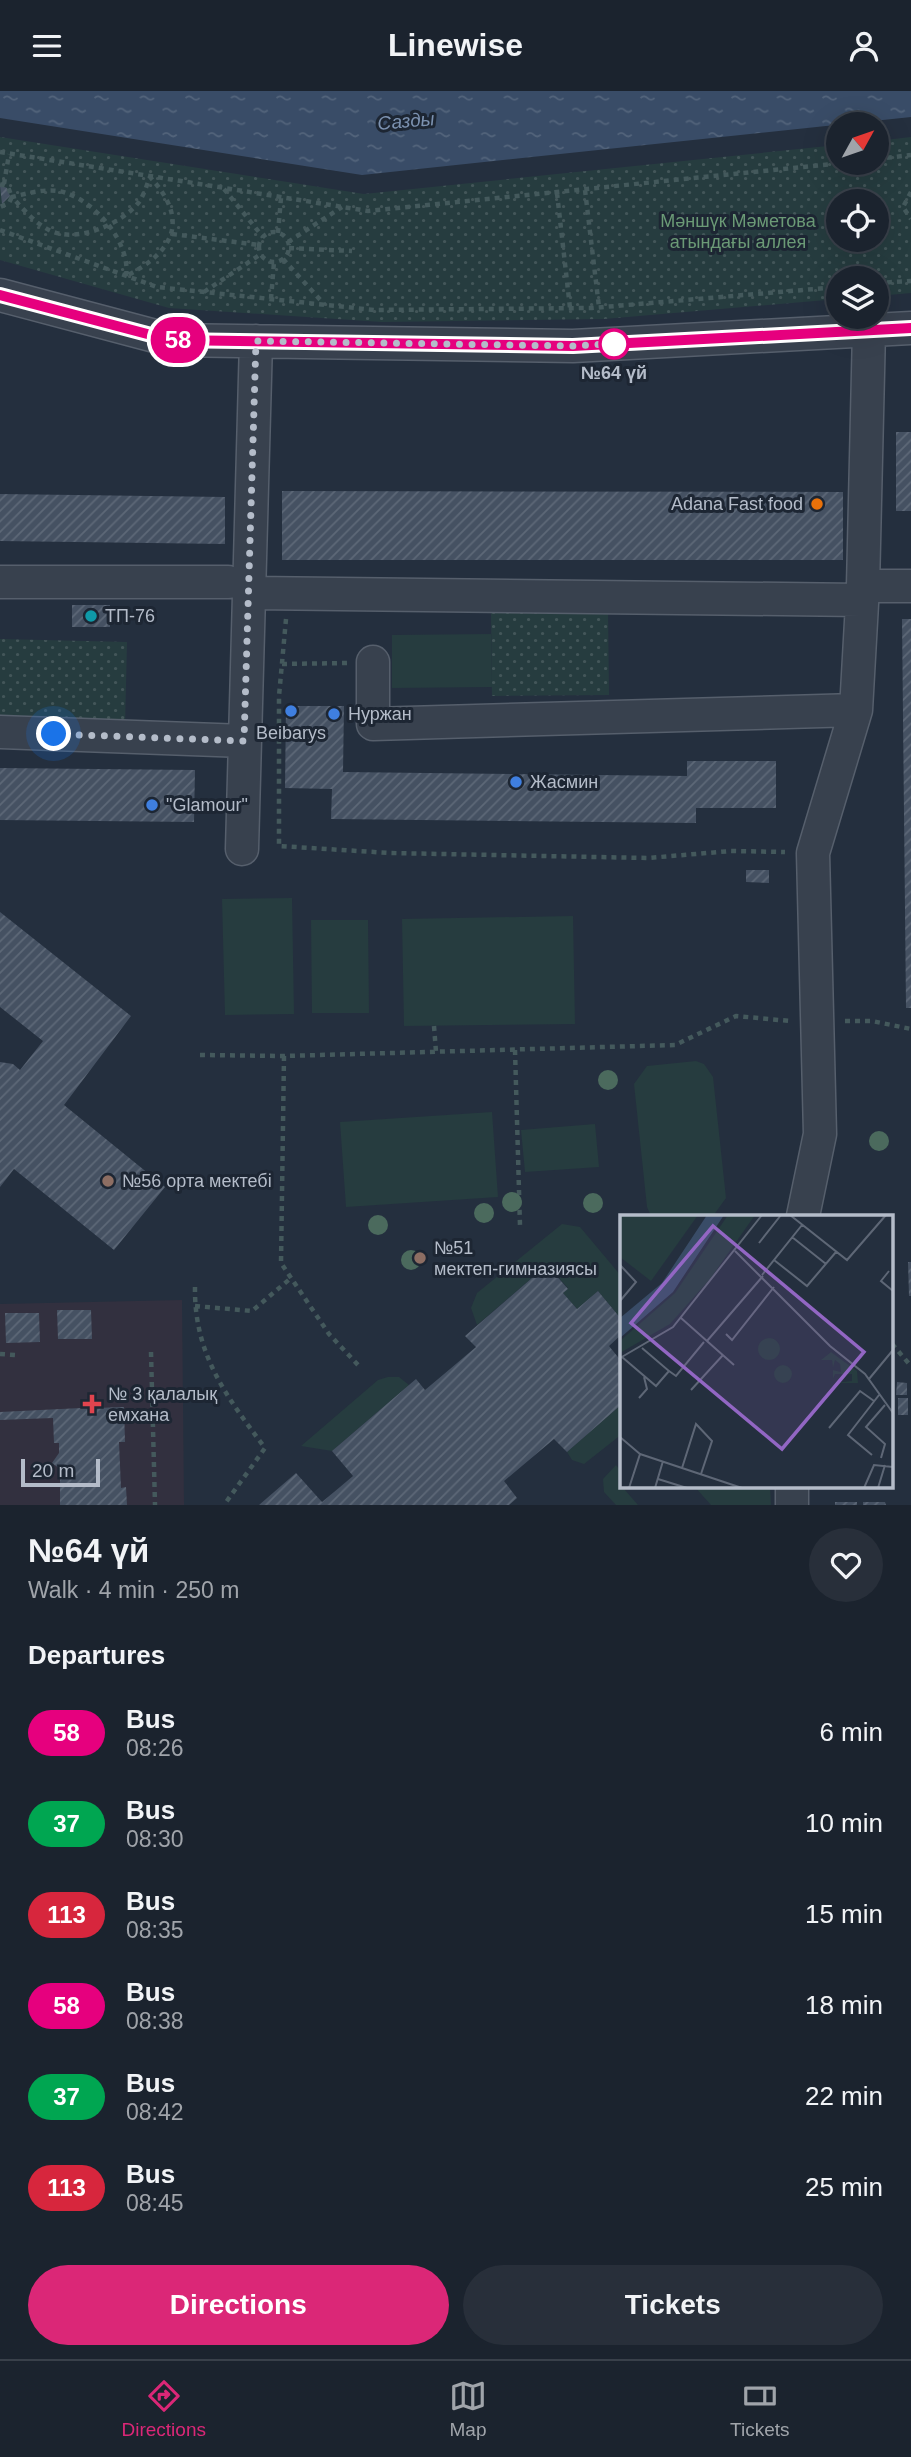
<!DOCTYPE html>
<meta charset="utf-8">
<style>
body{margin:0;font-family:Arial,sans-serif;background:#282f3a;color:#f1f3f6;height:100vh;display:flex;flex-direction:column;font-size:26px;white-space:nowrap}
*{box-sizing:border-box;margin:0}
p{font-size:23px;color:#a0a4aa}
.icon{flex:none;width:38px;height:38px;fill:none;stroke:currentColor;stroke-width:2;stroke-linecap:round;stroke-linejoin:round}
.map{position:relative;height:1414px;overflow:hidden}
.drawer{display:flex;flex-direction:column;background:#1b232e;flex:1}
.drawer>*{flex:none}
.badge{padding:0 14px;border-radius:23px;font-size:24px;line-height:46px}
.needle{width:46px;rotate:50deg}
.fabs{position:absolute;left:826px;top:21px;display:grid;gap:14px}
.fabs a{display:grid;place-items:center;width:63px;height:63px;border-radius:50%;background:#1b232e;box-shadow:0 7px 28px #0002,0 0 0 2px #39404a;font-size:35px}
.scale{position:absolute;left:21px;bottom:18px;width:79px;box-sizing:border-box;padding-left:7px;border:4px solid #b4bcc9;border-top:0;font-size:19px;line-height:24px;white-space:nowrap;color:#b4bcc9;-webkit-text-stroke:5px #1d2633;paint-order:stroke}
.you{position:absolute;width:35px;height:35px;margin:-18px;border:5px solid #fff;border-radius:50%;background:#1a73e8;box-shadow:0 0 0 10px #1a73e833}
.map>.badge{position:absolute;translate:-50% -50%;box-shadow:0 0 0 4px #fff}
h2{padding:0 28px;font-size:26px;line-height:63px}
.round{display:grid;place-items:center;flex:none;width:74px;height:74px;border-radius:37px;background:#282f3a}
.headline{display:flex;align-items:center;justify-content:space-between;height:119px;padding:0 28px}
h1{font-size:33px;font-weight:700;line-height:52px}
.cta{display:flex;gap:14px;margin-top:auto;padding:14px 28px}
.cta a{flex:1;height:80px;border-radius:42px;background:#db2777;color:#fff;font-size:28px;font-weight:700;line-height:80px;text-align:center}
.cta a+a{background:#282f3a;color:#f1f3f6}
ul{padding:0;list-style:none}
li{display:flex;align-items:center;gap:21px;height:91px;padding:0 28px}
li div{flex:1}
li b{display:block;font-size:26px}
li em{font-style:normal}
li .badge{min-width:77px;font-weight:700;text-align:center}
header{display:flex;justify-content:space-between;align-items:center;height:91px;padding:0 28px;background:#1b232e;font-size:32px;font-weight:700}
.tab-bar{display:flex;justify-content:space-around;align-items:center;height:98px;border-top:2px solid #39404a;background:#1b232e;font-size:19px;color:#a0a4aa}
.tab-bar a{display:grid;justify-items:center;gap:4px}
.tab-bar .selected{color:#db2777}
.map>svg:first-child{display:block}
.medical{fill:#32303f}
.green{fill:#263c3f}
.park{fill:url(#park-dots);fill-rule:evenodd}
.water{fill:url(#water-ripples)}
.building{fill:url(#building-hatch)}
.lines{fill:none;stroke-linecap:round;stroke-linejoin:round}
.minor-casing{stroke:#565f6c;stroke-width:35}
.path{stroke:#44595c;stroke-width:4.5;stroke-dasharray:5 5;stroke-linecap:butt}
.minor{stroke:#38414e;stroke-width:32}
.tree{fill:#4b6a5d}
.line-casing{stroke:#fff;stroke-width:16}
.line{stroke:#e6007e;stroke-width:10}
.walk{stroke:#b4bcc9;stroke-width:7;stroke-dasharray:0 12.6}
.stop-dot{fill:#fff;stroke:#e6007e;stroke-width:3.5}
.food-dot{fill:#e8710a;stroke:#1d2633;stroke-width:2.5}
.culture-dot{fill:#0f9aa8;stroke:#1d2633;stroke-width:2.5}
.shop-dot{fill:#3f7fe0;stroke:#1d2633;stroke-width:2.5}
.education-dot{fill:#8d6e63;stroke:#1d2633;stroke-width:2.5}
.health-dot{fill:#e0444e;stroke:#1d2633;stroke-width:2.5}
.labels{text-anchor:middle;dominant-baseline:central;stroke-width:6;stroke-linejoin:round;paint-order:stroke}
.park-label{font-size:18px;fill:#6b9a76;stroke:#1d2633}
.stop-label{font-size:18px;font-weight:bold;fill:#b4bcc9;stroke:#1d2633}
.poi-label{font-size:18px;fill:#b4bcc9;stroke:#1d2633;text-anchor:start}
.water-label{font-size:19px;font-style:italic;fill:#7c92b1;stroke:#1d2633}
.inset-road{fill:none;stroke:#5e6776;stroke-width:2}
.view{fill:#9266c3;fill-opacity:0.15;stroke:#9266c3;stroke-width:3.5}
.inset-edge{fill:none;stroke:#b4bcc9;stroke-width:3.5}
</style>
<header><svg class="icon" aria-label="menu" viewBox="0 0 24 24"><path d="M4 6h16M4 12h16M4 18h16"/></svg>Linewise<svg class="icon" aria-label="person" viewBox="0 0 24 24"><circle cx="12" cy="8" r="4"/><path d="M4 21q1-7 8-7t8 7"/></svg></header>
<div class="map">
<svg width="911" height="1414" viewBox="0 0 911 1414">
<defs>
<pattern id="park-dots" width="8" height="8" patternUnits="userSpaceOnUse" patternTransform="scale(1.75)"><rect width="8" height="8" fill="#263c3f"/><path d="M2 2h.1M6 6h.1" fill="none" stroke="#435659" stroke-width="1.8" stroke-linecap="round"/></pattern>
<pattern id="water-ripples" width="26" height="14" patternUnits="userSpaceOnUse" patternTransform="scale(1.75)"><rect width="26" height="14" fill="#394c67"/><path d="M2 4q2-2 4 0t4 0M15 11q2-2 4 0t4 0" fill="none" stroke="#53647b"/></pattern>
<pattern id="building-hatch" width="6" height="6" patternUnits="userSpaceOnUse" patternTransform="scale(1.75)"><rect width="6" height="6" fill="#455162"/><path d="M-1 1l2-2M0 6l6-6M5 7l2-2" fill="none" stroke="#5d6877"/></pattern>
</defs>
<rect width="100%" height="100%" fill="#242f3e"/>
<path class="medical" d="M182,1209L184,1414H0V1213Z"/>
<path class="green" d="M491,543L492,596L392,597V544Z
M292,807L294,923L225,924L222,808Z
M573,825L575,933L404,935L402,828Z
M311,829H368L369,922H312Z
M696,970L704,973L713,986L726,1107L713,1125H651L647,1116L634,993L647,975Z
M492,1021L498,1106L346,1116L340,1031Z
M595,1033L599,1076L525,1081L521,1039Z
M562,1133L580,1136L622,1186V1229L598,1200L577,1218L563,1202L568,1197L547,1174L477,1234L471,1217L477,1202Z
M388,1286H399L409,1294L332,1360L301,1355L378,1289Z
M622,1313V1343L584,1373L572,1369L567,1361Z
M616,1374L622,1382L618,1391L638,1414H616L604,1401L603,1388Z
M694,1395H770L771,1414H711Z"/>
<path class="park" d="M0,46L364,103L838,54V72H877V50L911,46V202L877,205V187H838V208L604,228L382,231L169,217L0,169ZM838,110H877V149H838Z
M608,521L609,604L492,605L491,522Z
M0,548L127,551L125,635L0,633Z"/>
<path class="water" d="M0,0H911V26L362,84L0,27Z"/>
<path class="building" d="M0,94L7,97L10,105L2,113Z
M896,341H911V420H896Z
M282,400L843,401V469H282Z
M0,403L225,406V453L0,450Z
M72,514H110V536H72Z
M902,528H911V917H906Z
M286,615H344L343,681L687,685V670H776V717H696V732L331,728L332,698L285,697Z
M0,677L195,679L194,731L0,729Z
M746,779H769V792L746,791Z
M0,821L131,925L64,1014L165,1096L114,1159L14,1078L0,1096V971L13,973L20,979L43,950L0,916Z
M908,1171H911V1205H909Z
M547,1174L568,1198L563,1202L577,1218L598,1200L622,1229V1243L609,1255L622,1271V1313L567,1361L554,1348L504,1390L517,1407L509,1414H259L296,1382L322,1411L340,1396L353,1385L332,1360L416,1288L425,1299L450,1278L476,1256L465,1245Z
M57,1219H91L92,1248H58Z
M5,1222H39L40,1251L6,1252Z
M897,1291L907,1292V1304H896Z
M898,1307H908V1324H898Z
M88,1310L96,1317L124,1316L125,1351H119L121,1397L126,1396L127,1414H60V1378L52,1372L59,1362V1352H54L53,1327L0,1329V1321L81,1317Z
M835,1411H857V1414H835Z
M863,1411H885L886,1414H863Z"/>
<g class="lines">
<defs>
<path id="minor" d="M0,204L170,249L573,255L911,237
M0,491H228
M863,495H911
M248,502L861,509
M373,571V633L856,619
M0,641L244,650
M242,758L256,250
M803,1125L820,1043L813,762L856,619L863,495L869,239
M792,1395V1414"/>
</defs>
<use href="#minor" class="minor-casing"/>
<path class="path" d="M0,61L368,120L843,72
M877,68L911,64
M0,93L8,96L12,106L9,112L0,116
M4,93L9,63
M224,98L263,146
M585,99L599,216
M911,101L903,116L911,128
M557,102L570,217
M0,139L157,196L374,219L592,217L838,196
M259 156a15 15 0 1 1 30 0a15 15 0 1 1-30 0Z
M278,142L281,107
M172,143L259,154
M288,151L342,116
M289,157L352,160
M283,168L325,214
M126,185C131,153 97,112 66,102C50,96 29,102 12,106C23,118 35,132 49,139C76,153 122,133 139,111C144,104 147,93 150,86C190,129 174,161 126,185
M877,192L911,190
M204,201L261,163
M271,208L274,171
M286,528L279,605V755L390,762L648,767L731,760L785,761
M282,573L347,572
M845,930H872L911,938
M434,935L436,961
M515,959L520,1135
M200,964L284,965L675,954L736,925L790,930
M284,965L281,1172L329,1243L359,1275
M195,1196C194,1264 227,1306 265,1357L224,1414
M195,1215L252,1220L291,1187
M892,1253L911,1275
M151,1261L155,1414
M0,1263L15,1264"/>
<use href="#minor" class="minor"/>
</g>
<g class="tree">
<circle cx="608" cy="989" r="10"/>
<circle cx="879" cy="1050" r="10"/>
<circle cx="512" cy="1111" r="10"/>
<circle cx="593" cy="1112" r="10"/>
<circle cx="484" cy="1122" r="10"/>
<circle cx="378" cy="1134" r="10"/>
<circle cx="411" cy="1169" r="10"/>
</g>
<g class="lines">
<defs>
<path id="line" d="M0,204L170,249L573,255L911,237"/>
</defs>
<use href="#line" class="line-casing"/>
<use href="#line" class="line"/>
<path class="walk" d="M54,643L244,650L256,250L573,255L624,252L614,253"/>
</g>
<circle class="stop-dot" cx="614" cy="253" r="14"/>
<circle class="food-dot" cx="817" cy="413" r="7"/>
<circle class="culture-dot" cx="91" cy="525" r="7"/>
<g class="shop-dot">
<circle cx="291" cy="620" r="7"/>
<circle cx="334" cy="623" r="7"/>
<circle cx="516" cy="691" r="7"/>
<circle cx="152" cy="714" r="7"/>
</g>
<g class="education-dot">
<circle cx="108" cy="1090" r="7"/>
<circle cx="420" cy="1167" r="7"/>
</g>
<path class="health-dot" d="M88.5 1302.5h7v7h7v7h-7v7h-7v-7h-7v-7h7z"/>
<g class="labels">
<g class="park-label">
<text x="738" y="130">Мәншүк Мәметова<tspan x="738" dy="21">атындағы аллея</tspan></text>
</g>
<g class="stop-label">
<text x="614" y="282">№64 үй</text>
</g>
<g class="poi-label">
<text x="803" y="413" text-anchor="end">Adana Fast food</text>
<text x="105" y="525">ТП-76</text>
<text x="348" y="623">Нуржан</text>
<text x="291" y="642" text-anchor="middle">Beibarys</text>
<text x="530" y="691">Жасмин</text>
<text x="166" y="714">"Glamour"</text>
<text x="122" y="1090">№56 орта мектебі</text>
<text x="434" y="1157">№51<tspan x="434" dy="21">мектеп-гимназиясы</tspan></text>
<text x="108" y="1303">№ 3 қалалық<tspan x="108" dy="21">емхана</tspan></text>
</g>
<g class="water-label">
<text transform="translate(406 30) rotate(-5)">Сазды</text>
</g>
</g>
<g transform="translate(620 1124)">
<rect width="273" height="273" fill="#242f3e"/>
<path d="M138 134a11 11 0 1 1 22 0a11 11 0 1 1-22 0ZM211,137L237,156L238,168H214L232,166V159H215L213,164V155L221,157L220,149L215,145L213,153L212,145H201ZM154 159a9 9 0 1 1 18 0a9 9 0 1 1-18 0Z" fill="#263c3f"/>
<path d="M0,0H78L31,66L0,42ZM108,0H135L90,64L50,109L0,138V126L55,78Z" fill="#263c3f"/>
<path d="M87,0H104L53,77L0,123V103L42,68Z" fill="#394c67"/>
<path class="inset-road" d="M170,0L227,45L266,0M172,22L206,49M139,28L161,0M115,36L210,131L245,159L273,198M154,45L187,71L216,37M0,50L16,67L0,86M269,56L261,66L273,76M142,60L182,10M61,103L114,150M106,119L112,125L154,72M87,126L143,61M2,142L36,171L49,156L22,133M0,143L53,112L142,0M49,156L56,161L84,127M249,164L273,135M71,175L103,140M19,183L27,174L24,162M209,213L240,176L254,186M0,222L20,239L9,273M20,239L122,273M252,240L228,220L259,180M261,243L265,229L246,212L265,190M62,253L76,209L92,226L81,259M38,264L67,273M35,273L43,246M244,273L254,250L273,252M258,273L265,250"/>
<path class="view" d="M93,11L244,137L162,234L11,108Z"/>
<rect width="273" height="273" class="inset-edge"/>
</g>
</svg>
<div class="fabs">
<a><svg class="needle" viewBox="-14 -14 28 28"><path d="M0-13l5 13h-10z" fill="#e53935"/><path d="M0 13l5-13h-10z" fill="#a0a4aa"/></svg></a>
<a><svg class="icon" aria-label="locate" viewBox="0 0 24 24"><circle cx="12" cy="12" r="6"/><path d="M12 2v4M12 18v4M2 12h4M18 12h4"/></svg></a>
<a><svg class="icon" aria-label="layers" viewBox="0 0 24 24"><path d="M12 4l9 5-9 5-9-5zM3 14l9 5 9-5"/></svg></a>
</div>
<div class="scale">20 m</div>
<div class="you" style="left:54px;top:643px"></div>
<b class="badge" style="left:178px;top:249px;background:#e6007e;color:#fff">58</b>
</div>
<section class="drawer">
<div class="headline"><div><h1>№64 үй</h1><p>Walk · 4 min · 250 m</p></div><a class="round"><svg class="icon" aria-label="heart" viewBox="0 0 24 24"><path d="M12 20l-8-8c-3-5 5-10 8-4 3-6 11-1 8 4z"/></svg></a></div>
<h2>Departures</h2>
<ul>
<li><span class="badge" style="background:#e6007e;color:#fff">58</span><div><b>Bus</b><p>08:26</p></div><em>6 min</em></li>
<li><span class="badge" style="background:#00a651;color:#fff">37</span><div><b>Bus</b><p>08:30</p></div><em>10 min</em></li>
<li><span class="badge" style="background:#d7263d;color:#fff">113</span><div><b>Bus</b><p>08:35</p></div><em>15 min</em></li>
<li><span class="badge" style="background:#e6007e;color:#fff">58</span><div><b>Bus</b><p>08:38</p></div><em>18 min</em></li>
<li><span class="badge" style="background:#00a651;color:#fff">37</span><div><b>Bus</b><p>08:42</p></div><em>22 min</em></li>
<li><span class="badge" style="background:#d7263d;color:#fff">113</span><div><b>Bus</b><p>08:45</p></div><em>25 min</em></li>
</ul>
<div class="cta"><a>Directions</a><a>Tickets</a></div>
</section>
<nav class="tab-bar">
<a class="selected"><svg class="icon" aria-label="directions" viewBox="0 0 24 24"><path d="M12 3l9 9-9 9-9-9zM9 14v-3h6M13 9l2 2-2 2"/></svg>Directions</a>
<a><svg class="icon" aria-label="map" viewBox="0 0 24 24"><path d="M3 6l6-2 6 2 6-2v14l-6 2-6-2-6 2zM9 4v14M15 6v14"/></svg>Map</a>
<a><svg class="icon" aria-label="tickets" viewBox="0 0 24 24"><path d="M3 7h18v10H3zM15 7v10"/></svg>Tickets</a>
</nav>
